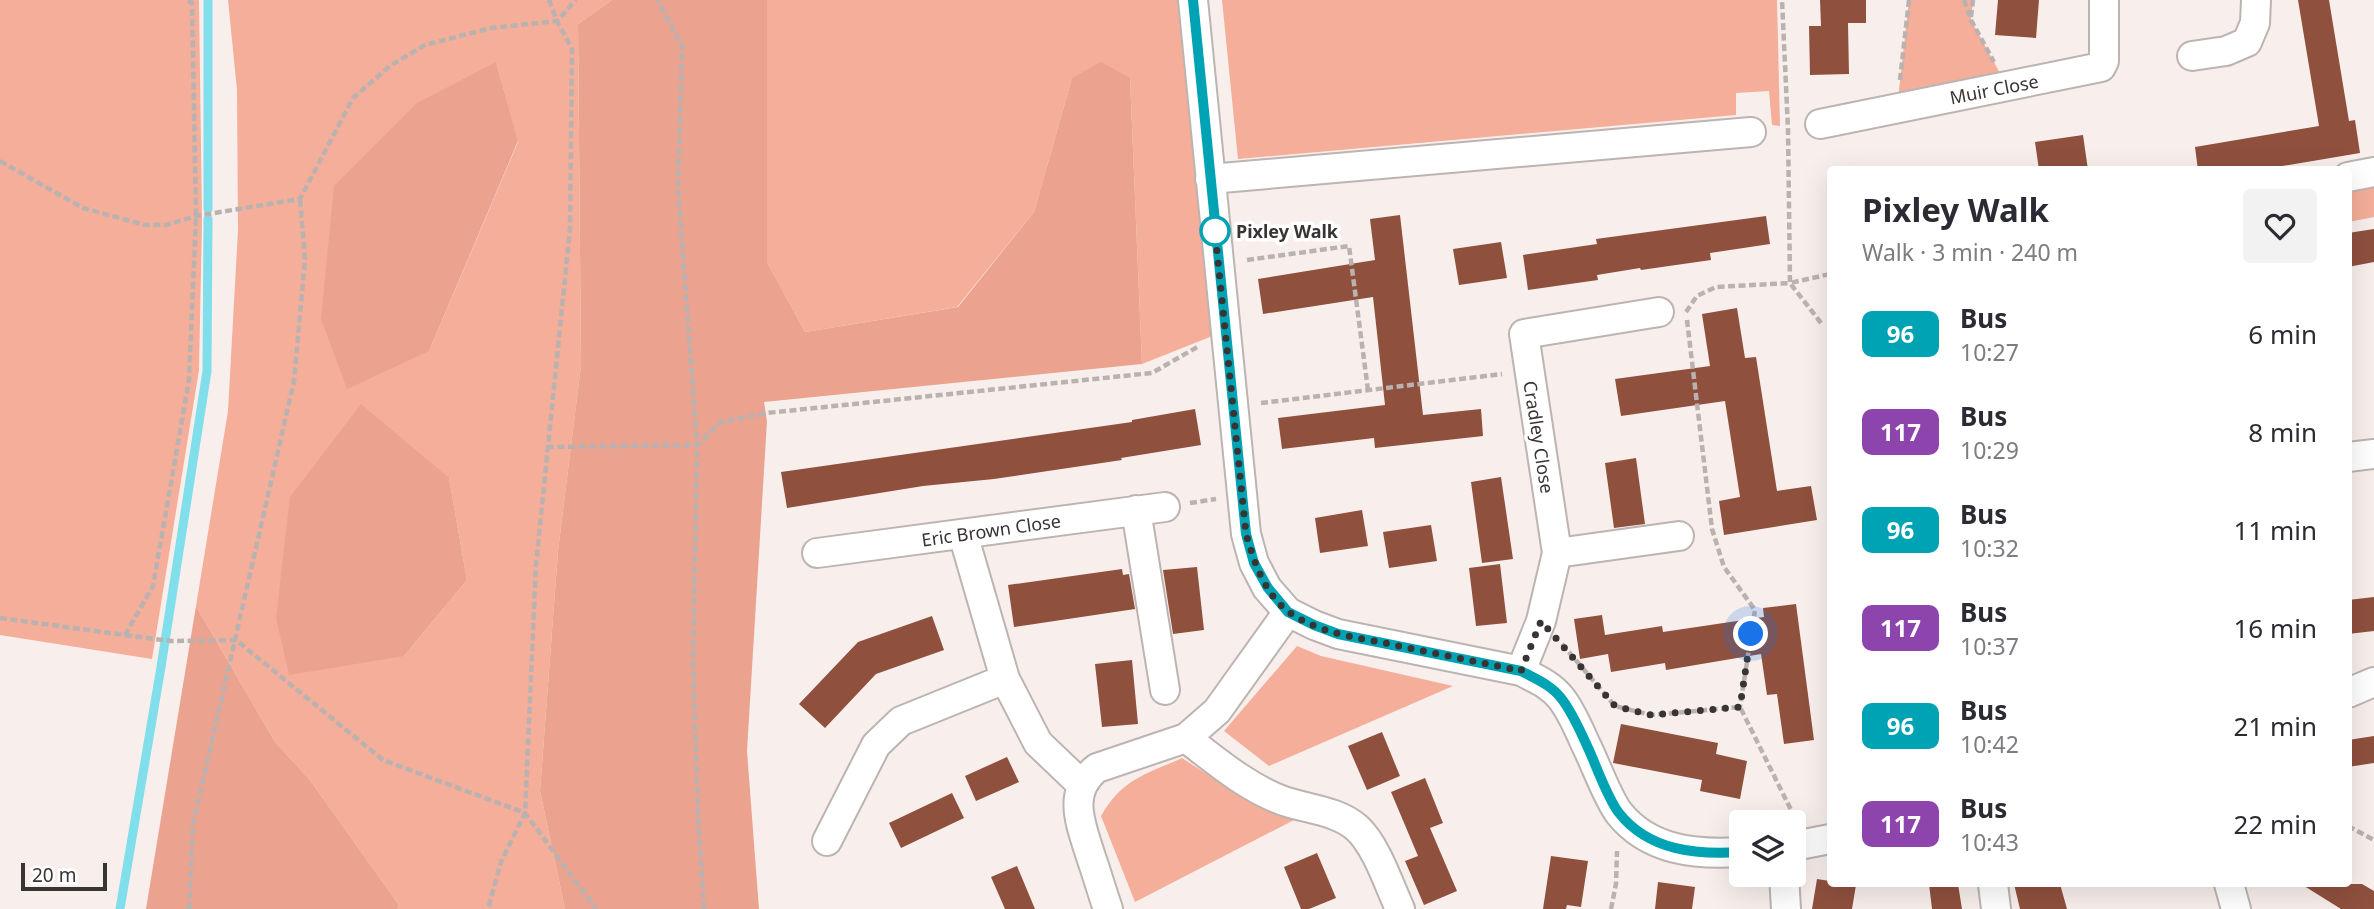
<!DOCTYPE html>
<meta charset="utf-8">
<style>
body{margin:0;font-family:"Noto Sans",sans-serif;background:#f2f2f3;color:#2b2b33;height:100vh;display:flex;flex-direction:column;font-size:26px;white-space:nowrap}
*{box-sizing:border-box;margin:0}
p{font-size:23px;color:#7c7c81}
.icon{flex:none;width:38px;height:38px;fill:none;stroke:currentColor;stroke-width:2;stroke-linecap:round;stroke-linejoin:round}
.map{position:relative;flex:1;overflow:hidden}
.sheet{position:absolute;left:1827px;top:166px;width:525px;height:721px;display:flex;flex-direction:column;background:#fff;border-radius:7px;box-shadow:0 7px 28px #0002}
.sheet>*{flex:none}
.badge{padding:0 14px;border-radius:10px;font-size:24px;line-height:46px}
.buttons{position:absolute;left:1729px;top:810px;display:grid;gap:14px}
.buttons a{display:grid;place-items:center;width:77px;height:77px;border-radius:7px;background:#fff;box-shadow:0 7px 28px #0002;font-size:35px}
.scale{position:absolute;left:21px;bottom:18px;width:86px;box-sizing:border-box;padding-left:7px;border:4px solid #383433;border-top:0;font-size:19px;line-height:24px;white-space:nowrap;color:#383433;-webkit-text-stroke:5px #fff;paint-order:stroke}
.you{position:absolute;width:35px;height:35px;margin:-18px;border:5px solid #fff;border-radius:50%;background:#1a73e8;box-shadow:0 0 0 10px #1a73e833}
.map>.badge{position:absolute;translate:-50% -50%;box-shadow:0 0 0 4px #fff}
.round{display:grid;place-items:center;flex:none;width:74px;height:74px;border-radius:7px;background:#f2f2f3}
.headline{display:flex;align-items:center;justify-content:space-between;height:119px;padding:0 35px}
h1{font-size:33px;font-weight:700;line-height:52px}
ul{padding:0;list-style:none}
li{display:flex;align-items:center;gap:21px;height:98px;padding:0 35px}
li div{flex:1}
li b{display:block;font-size:26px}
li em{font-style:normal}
li .badge{min-width:77px;font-weight:700;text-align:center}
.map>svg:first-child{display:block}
.green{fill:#f4ae99;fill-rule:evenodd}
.forest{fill:#eba38f}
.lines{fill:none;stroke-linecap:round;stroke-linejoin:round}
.stream{stroke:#81deeb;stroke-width:9}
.building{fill:#8f503e}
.minor-casing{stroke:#bcb4b1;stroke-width:32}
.path{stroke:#bab2b0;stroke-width:4.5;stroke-dasharray:7 3.5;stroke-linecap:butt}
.minor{stroke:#fff;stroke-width:28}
.line-casing{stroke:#fff;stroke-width:16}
.line{stroke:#00a3b4;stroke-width:10}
.walk{stroke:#383433;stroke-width:7;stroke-dasharray:0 12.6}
.stop-dot{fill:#fff;stroke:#00a3b4;stroke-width:3.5}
.labels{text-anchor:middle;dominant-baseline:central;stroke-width:7;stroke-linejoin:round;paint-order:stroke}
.street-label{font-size:18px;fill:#383433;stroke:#fff}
.stop-label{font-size:18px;font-weight:bold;fill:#383433;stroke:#fff;text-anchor:start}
</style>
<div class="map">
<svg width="2374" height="909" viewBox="0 0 2374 909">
<rect width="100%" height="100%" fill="#f8efec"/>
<path class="green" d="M0,0H199L202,221L199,370L152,659L0,635Z
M228,0H612L578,24L581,365L558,551L540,791L565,909H397L399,905L310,780L275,742L196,606L228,411L238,230L237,90ZM496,62L518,142L429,351ZM449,478L467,580L404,656Z
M767,0H1193L1225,331L1142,364L1130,78H1072L1034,212L957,307L805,332L767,262Z
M1222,0H1777L1780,126L1772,125L1769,91L1736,93V115L1238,159Z
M1909,0H1973L1971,20L2007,86L1897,108Z
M2374,181V217L2349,222V186Z
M1297,646L1321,656L1453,686L1269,766L1224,731Z
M1182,758L1255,805L1294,820L1135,902L1101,816C1123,778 1145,775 1182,758Z"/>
<path class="forest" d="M612,0H767V262L805,332L958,307L1034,212L1072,78L1101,62L1130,78L1142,364L764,402L767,421L747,751L759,909H565L540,791L558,551L581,365L578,24Z
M496,62L518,141L429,351L347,389L321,319L334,186L417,103Z
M361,404L449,478L467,580L404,656L289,675L276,618L290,497Z
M196,606L275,742L310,780L399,905L397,909H146Z"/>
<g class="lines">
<path class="stream" d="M208,209V0
M120,909L161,667L207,371L208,219"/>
</g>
<path class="building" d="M1820,0H1866V23H1848L1849,74L1810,75L1809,26H1821Z
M1998,0H2039L2036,38L1995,35Z
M2298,0H2329L2349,121L2355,120L2360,153L2259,170H2198L2195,147L2319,126Z
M2083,135L2088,170H2039L2035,142Z
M1400,215L1423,415L1481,409L1483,436L1375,448L1374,438L1282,449L1278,418L1385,405L1373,297L1263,314L1258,279L1375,260L1370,219Z
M1766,216L1770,244L1710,253L1711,260L1641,270L1640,268L1597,275L1598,280L1528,290L1523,255L1597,244L1596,239Z
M2374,229V262L2348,267V233Z
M1501,242L1507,278L1459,285L1453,249Z
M1737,308L1745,358L1756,357L1777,491L1811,486L1817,520L1724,535L1719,501L1740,497L1725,401L1621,416L1615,379L1710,366L1702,314Z
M1195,409L1201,445L1121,458L1122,460L994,479L923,486L787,508L781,472L1132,422V420Z
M1636,458L1645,524L1614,528L1605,463Z
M1501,477L1513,559L1482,563L1471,482Z
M1362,510L1368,546L1320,553L1315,518Z
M1431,525L1437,561L1389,568L1383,532Z
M1500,564L1507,623L1476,626L1469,568Z
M1197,567L1204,630L1173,634L1163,570Z
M1122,569L1123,575L1129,574L1135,609L1014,627L1008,585Z
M2374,597V631L2348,634V600Z
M1796,604L1814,740L1784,744L1777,694L1767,695L1761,654L1666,670L1665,663L1611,672L1608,654L1580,659L1574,619L1602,615L1605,635L1662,626L1663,632L1764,617L1763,608Z
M932,616L944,650L876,674L825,728L799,704L858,642Z
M1132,660L1138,724L1102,727L1095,664Z
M1621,724L1718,743L1716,754L1747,761L1740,799L1700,791L1702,780L1613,763Z
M1382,732L1400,776L1367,790L1348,746Z
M2374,736V763L2348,767V740Z
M1007,757L1019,782L976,801L965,776Z
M1425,778L1443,823L1430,828L1457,891L1424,905L1405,861L1418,856L1391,792Z
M952,793L964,818L901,848L889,823Z
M1317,853L1336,898L1309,909H1301L1284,867Z
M1551,856L1588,861L1581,907L1567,905L1566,909H1543Z
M1017,866L1035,909H1005L991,877Z
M1817,879L1830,881V884L1856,885L1852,909H1812Z
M1658,882L1695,887L1692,909H1655Z
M1929,884H1958L1962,909H1932Z
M2014,884H2060L2067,909H2020Z
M2301,884H2362L2374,891V909H2341Z"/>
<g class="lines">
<defs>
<path id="minor" d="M1193,0L1246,534L1254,563L1267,588L1288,612L1314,625L1338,634L1521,671C1536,679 1551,685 1561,698C1572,712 1579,730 1586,745C1595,763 1608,799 1619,813C1649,851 1697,855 1741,852
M2192,56L2226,51L2247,42L2255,23L2256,0
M1820,124L2101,67L2104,61V0
M2348,177L2374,172
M1210,179L1751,132
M2348,457L2374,454
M1136,510L1165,690
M963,534L1005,679L1038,743L1082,785
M817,553L1165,507
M1557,553L1679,536
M1521,671L1541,621L1557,553L1524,334L1659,312
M2348,693L2374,682
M1186,738C1216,761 1245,786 1281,800C1305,809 1337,810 1357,828C1376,845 1389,885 1400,909
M827,841L876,745L901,721L1005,679
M1794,846L1830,839
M1784,875L1786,909
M1993,884L1996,909
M2229,884L2236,909
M1108,909C1102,892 1097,874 1091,857C1081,825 1066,792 1097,768L1186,738L1217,711L1288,612"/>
</defs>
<use href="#minor" class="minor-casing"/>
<path class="path" d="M549,0L557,21L572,49L570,229L536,565L525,813L596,909
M1964,0L1971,20L1994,62
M1971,17L1973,0
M1900,80L1909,0
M0,161L83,208L145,225H166L196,216L300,199L353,98L390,66L425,45L491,28L557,21L576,0
M1247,260L1349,246L1368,390
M1686,312L1697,296L1716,287L1790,283L1788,129L1782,0
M1687,320L1712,529L1724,567L1755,610L1740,707
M1821,323L1790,283L1830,274
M1261,403L1502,374
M547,447L697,445L678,188L682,46L658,0
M1190,503L1216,499
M0,618L125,635L153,586L189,380L196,216L192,3L187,0
M125,635L170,641L236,640L383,760L525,813L501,862L488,909
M1562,644L1615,706L1651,715L1740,707L1795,818
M2348,826L2374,840
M189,909L193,824L294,381L305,259L300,199
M704,909L698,818L693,660L697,445L721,422L767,413L1152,373L1199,346
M1611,909L1616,884L1617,851"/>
<use href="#minor" class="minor"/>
</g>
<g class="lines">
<defs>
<path id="line" d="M1193,0L1246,534L1254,563L1268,588L1288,612L1314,625L1338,634L1521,671C1536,679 1551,685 1561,698C1573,713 1581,733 1589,750C1597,768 1608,799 1619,813C1649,851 1697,855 1741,852"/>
</defs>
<use href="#line" class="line-casing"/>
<use href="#line" class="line"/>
<path class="walk" d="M1215,231L1214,222L1246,534C1254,561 1264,594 1289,612C1316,632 1353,637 1385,643C1430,653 1476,661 1521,671L1541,621L1615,706L1651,715L1740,707L1751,634"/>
</g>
<circle class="stop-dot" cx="1215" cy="231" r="14"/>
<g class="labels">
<g class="street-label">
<text transform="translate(1994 89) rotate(-11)">Muir Close</text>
<text transform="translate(1539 437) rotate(81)">Cradley Close</text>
<text transform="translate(991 530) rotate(-8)">Eric Brown Close</text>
</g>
<g class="stop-label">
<text x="1236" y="231">Pixley Walk</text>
</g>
</g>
</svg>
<div class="buttons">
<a><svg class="icon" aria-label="layers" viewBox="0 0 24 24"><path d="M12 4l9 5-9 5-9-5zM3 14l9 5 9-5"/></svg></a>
</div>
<div class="scale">20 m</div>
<div class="you" style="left:1751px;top:634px"></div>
<section class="sheet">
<div class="headline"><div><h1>Pixley Walk</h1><p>Walk · 3 min · 240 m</p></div><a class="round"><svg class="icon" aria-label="heart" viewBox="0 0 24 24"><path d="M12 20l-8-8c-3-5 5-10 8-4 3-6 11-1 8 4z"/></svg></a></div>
<ul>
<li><span class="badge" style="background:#00a3b4;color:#fff">96</span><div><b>Bus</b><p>10:27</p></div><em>6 min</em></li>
<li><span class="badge" style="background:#8e44ad;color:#fff">117</span><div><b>Bus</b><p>10:29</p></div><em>8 min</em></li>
<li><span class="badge" style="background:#00a3b4;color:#fff">96</span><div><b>Bus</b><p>10:32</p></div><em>11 min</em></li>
<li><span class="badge" style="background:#8e44ad;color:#fff">117</span><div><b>Bus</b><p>10:37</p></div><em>16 min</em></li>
<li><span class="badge" style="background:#00a3b4;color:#fff">96</span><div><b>Bus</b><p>10:42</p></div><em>21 min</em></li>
<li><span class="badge" style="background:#8e44ad;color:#fff">117</span><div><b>Bus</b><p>10:43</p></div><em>22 min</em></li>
</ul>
</section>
</div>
